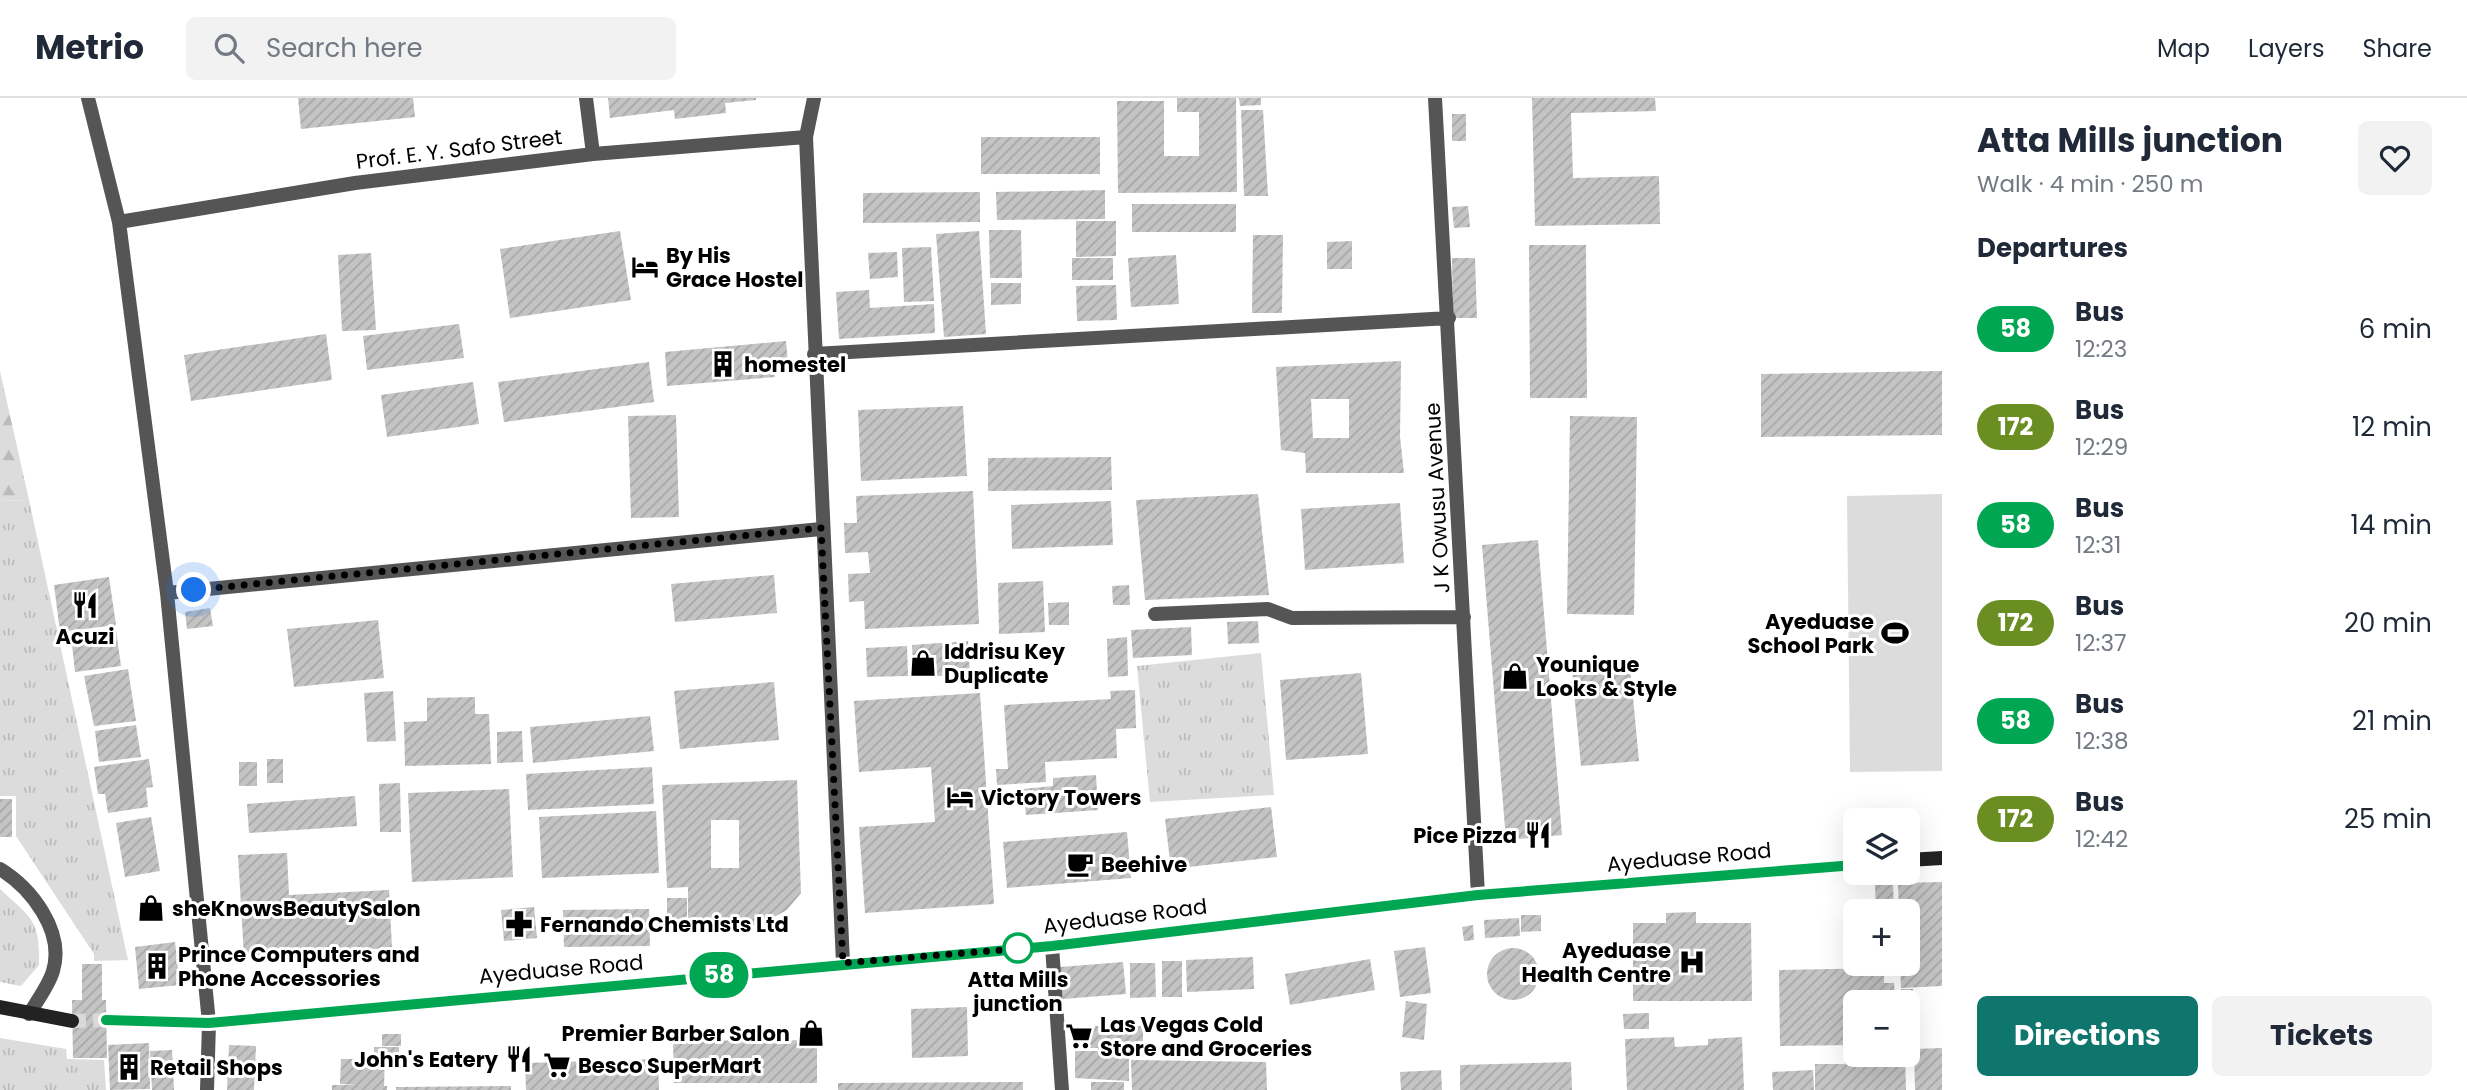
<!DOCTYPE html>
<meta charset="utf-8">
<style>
body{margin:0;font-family:Poppins,sans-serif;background:#f2f2f3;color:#1f2937;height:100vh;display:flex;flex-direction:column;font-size:26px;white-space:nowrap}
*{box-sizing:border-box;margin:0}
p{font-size:23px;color:#747a83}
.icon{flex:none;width:38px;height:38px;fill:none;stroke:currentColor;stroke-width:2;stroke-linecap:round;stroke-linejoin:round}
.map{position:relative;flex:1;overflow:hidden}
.drawer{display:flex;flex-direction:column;background:#fff;width:525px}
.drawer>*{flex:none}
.badge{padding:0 14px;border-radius:23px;font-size:24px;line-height:46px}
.controls{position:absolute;left:1843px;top:710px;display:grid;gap:14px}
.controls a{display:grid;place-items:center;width:77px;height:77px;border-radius:10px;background:#fff;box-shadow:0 7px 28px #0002;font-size:35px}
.you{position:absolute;width:35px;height:35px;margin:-18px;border:5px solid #fff;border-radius:50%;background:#1a73e8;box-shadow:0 0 0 10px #1a73e833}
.map>.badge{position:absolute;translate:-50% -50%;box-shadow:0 0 0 4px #fff}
h2{padding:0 35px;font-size:26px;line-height:63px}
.round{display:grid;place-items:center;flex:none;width:74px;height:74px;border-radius:10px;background:#f2f2f3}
.head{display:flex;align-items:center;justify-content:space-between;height:119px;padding:0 35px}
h1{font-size:33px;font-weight:700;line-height:52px}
.action{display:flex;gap:14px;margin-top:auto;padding:14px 35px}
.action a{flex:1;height:80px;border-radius:10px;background:#0f766e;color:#fff;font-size:28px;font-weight:700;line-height:80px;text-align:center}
.action a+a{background:#f2f2f3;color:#1f2937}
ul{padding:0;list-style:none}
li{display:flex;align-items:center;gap:21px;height:98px;padding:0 35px}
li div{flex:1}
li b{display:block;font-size:26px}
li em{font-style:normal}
li .badge{min-width:77px;font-weight:700;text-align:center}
header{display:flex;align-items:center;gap:42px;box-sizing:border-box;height:98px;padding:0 35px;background:#fff;border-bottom:2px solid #e0e1e3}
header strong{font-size:33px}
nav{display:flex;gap:38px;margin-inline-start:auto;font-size:24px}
.search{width:490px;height:63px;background:#f2f2f3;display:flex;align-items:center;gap:18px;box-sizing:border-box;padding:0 24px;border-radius:10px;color:#747a83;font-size:26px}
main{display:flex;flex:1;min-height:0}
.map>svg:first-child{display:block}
.grass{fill:url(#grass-tufts)}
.forest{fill:url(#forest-firs)}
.pitch{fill:#dcdcdc}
.building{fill:url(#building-hatch);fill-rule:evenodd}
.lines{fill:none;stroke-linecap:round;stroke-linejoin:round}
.secondary-tunnel{stroke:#d9d9d9;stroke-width:14;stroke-dasharray:14 7;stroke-linecap:butt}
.lane{stroke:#555;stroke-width:14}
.street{stroke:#555;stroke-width:14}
.secondary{stroke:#222;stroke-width:14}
.line-casing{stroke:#fff;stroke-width:16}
.line{stroke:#00a651;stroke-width:10}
.walk{stroke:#000;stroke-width:7;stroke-dasharray:0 12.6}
.stop-dot{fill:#fff;stroke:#00a651;stroke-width:3.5}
.labels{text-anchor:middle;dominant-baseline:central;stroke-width:6;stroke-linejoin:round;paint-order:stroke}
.street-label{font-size:21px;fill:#000;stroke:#fff}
.poi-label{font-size:21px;font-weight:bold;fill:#000;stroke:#fff;text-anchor:start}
.stop-label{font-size:21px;font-weight:bold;fill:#000;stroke:#fff}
</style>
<header>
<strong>Metrio</strong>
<div class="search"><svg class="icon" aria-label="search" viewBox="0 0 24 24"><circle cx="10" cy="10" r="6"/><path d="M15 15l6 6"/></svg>Search here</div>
<nav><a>Map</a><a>Layers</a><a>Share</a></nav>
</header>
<main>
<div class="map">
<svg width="1942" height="992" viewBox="0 0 1942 992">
<defs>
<pattern id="grass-tufts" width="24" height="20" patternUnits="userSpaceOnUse" patternTransform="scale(1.75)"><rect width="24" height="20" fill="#dcdcdc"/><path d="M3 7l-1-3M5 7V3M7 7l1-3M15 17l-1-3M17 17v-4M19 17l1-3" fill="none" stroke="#bbb"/></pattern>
<pattern id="forest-firs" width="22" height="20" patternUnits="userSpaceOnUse" patternTransform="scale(1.75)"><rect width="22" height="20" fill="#dcdcdc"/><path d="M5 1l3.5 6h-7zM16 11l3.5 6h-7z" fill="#bbb"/></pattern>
<pattern id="building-hatch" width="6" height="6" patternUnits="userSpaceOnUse" patternTransform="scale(1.75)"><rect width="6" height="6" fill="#c4c4c4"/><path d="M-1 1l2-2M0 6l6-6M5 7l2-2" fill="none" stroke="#a7a7a7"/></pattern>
</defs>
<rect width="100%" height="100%" fill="#fff"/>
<path class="grass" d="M29,402L128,862L94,863V856L16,738V698H0V403Z
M1261,555L1274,697L1150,704L1137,568Z
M0,791C32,821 40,821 39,867L21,888L0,884Z
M0,940L66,951L67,961L104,962L106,992H0Z"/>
<path class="forest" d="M0,273L29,402L0,403Z"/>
<path class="pitch" d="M1942,396V673L1850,674L1847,398Z"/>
<path class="building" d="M298,0H413L415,19L301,31Z
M608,0H756V2L725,5L726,15L675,21L674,12L610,20Z
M1177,0H1236L1237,94L1118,95L1117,3H1164V58H1199V14H1177Z
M1239,0H1261V7L1240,8Z
M1532,0H1655L1656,13L1571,15L1573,80L1659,78L1660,126L1535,128Z
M1241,12H1263L1268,98H1244Z
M1452,16H1466V43H1452Z
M981,39H1100V76H981Z
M1105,92V121L997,122L996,94Z
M980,94V124L863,125V95Z
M1132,106H1236V134H1132Z
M1468,108L1470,129L1454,130L1452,109Z
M1076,123H1116V158L1076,159Z
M989,132H1021L1022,180H990Z
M620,133L631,202L510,220L500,151Z
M979,133L986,236L944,239L936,136Z
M1253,137H1283L1282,215H1252Z
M1352,143V171H1327V144Z
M1529,147H1586L1587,300H1530Z
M931,149L934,203L904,204L902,150Z
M897,154L898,179L870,181L868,155Z
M371,155L376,232L342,233L338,157Z
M1176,157L1179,206L1131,209L1128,160Z
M1072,160H1113V182H1072Z
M1452,160H1475L1477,220H1453Z
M991,185H1021V206L991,207Z
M1116,187L1117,222L1077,223L1076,188Z
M869,192L870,210L934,206L935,235L839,241L836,194Z
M459,226L464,260L367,272L363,238Z
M326,236L332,282L191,303L184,257Z
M786,243L788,265L774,267L775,279L667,288L665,254Z
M1401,263L1400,339L1404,375H1306L1305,355L1281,352L1276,269ZM1311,301H1349V340H1313Z
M649,264L654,304L504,324L498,284Z
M1942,273V337L1761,339V276Z
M473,284L479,326L387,339L381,297Z
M963,308L967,378L861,383L858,312Z
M676,317L679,419L631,420L628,318Z
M1570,318L1637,319L1634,517L1567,516Z
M1111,359L1112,392L988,393V360Z
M973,393L979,526L865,531L864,503L849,504L848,476L870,475L868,454L845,455L844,425H857L856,398Z
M1258,396L1269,497L1145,502L1136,402Z
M1111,403L1113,447L1012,451L1011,407Z
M1400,405L1404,465L1305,472L1301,411Z
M1538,442L1562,737L1506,742L1482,447Z
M774,477L777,515L675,524L671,486Z
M109,479L116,527L60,534L54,487Z
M1043,483L1045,534L999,536L998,485Z
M1129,487L1130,507H1113L1112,488Z
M1069,504V527H1049L1048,505Z
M210,510L213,528L187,531L185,514Z
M378,522L384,580L294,589L287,531Z
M1258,523L1259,545L1228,546L1227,524Z
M1191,529L1192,557L1133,560L1131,532Z
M116,532L121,568L75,574L71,538Z
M1127,539L1128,578L1108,579L1107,541Z
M968,543L970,577L913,579L912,547Z
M907,548L908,578L867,579L866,550Z
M1630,567L1639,663L1581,668L1572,573Z
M128,571L136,623L94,628L84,578Z
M1361,575L1368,656L1286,662L1280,582Z
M774,584L779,642L680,651L674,593Z
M1135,592L1136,630L1116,631L1117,660L1045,664L1046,684L997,687L996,671H1008L1004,607L1111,601L1110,593Z
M393,593L396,643L367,644L364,595Z
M980,595L994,806L865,815L859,729L935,724L931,669L859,674L854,603Z
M475,599V616H489L491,666L405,668L404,624L427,623V600Z
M650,618L654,653L533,665L530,629Z
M136,627L141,659L99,664L95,633Z
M522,633L523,664L497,665V634Z
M149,661L153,689L146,690L148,709L108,715L105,696H98L94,669Z
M267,661H283V685H267Z
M239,664H257V688H239Z
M652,669L654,706L528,712L526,676Z
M1096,677L1098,712L1026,717L1023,691L1053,688V680Z
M797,682L801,795L787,812L759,827L688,829V789L667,790L662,687ZM711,722H739V770H711Z
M400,685L401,734H380L379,686Z
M509,691L513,779L412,784L408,695Z
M355,698L357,728L249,735L247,706Z
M0,701H12V739H0Z
M1271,709L1277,759L1171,771L1165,721Z
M656,713L659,775L542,780L539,719Z
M151,719L160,773L125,779L116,725Z
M1127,734L1131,780L1007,790L1003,744Z
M287,755L289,797L389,792L392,850L244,858L238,757Z
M1942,784V888L1901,890L1900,866H1908V814H1899L1898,785Z
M1893,785L1894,814H1876L1875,786Z
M667,800H687V829H667Z
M534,809L537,840L504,843L501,812Z
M649,811L650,848L564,849L563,812Z
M1696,814V825H1751L1752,903H1633V825H1666V815Z
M1521,817H1541V833L1521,834Z
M1519,820L1520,838L1485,840L1484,822Z
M1473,827L1474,842L1464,843L1462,829Z
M175,844L180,887L139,891L135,849Z
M1425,849L1431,895L1400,899L1394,853Z
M1487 876a26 26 0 1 1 52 0a26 26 0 1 1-52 0Z
M1253,859L1254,891L1187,894L1186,862Z
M1370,861L1375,892L1290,907L1285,876Z
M1162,863H1182V899H1162Z
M1123,864L1126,896L1063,901L1060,869Z
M1130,865H1155L1156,899L1130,900Z
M82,866H102V902H106L107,960H73L72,902H82Z
M1884,870V885H1894L1895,901H1899V905H1855V947L1780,948L1779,872Z
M1901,891H1913L1914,906L1901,905Z
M1406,903L1427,906L1424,942L1402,939Z
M967,909L968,958L912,960L911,911Z
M1649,915V931H1624L1623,916Z
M1075,928H1143V959H1129V983L1075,980V953H1098V950H1075Z
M382,936H401V948H382Z
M1674,939L1675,949L1708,947V941L1742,939L1744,992H1627L1625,941Z
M817,942V985H674L673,943Z
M149,945L150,991L110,992L108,947Z
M229,947L256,948L254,992H227Z
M374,949H399V961H385L384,988H387V992H332V987H358L340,986L341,961H374Z
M1942,950V992H1915L1914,951Z
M172,952L174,992H152L150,953Z
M1844,954L1905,957L1906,992H1815V966H1845Z
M658,961L659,992H526L525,965Z
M1131,962L1266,964L1267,992H1132Z
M1571,964L1572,992H1460V967Z
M1441,972L1442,992H1401L1400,974Z
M1813,972L1814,992H1773L1772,974Z
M1023,984V992H838V985Z
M1091,984H1124V992H1091Z
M511,988V992H396V989Z"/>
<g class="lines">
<path class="secondary-tunnel" d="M72,923L106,922"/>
<path class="lane" d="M0,771C31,790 65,833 53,873C49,887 37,903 29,916"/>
<path class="street" d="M88,0L119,124L167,495L209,925L207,992
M586,0L593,56
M814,0L806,39L843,865
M1435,0L1478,797
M119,124L355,85L593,56L806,39
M814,256L1449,220
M167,495L821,431
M1155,516L1268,511L1292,520L1464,519
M1052,848L1062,992"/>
<path class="secondary" d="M1908,762L1942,760
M0,909L72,923
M106,922L209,925L1052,848L1478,797L1855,767"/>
</g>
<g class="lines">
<defs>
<path id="line" d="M106,922L209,925L1052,848L1478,797L1855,767"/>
</defs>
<use href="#line" class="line-casing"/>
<use href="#line" class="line"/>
<path class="walk" d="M194,492L821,430L843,865L1025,850H1018"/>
</g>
<defs>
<symbol id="hotel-bare" viewBox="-9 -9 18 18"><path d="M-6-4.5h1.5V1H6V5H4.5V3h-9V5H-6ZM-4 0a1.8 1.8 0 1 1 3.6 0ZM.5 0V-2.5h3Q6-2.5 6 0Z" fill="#000" stroke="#fff" stroke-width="2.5" paint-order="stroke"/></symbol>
<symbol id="building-bare" viewBox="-9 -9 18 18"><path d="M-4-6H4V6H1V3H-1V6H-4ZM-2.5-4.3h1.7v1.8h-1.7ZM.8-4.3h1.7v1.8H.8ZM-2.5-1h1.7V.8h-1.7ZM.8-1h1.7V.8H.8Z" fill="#000" stroke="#fff" stroke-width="2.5" paint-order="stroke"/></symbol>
<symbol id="restaurant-bare" viewBox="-9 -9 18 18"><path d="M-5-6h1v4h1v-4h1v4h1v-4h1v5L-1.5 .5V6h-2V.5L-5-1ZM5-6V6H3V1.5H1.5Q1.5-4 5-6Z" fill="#000" stroke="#fff" stroke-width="2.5" paint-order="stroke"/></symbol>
<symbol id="stadium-bare" viewBox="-9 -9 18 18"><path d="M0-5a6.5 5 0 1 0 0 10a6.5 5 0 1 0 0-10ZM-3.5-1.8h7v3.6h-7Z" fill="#000" stroke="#fff" stroke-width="2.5" paint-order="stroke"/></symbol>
<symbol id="shop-bare" viewBox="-9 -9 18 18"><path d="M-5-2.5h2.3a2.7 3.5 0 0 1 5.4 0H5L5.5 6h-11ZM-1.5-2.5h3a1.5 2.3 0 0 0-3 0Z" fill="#000" stroke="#fff" stroke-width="2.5" paint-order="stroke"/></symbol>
<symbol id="cafe-bare" viewBox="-9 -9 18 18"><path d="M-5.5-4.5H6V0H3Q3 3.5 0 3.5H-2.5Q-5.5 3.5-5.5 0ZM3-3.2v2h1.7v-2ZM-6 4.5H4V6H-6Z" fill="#000" stroke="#fff" stroke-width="2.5" paint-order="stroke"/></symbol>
<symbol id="pharmacy-bare" viewBox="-9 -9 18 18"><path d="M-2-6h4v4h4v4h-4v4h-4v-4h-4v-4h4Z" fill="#000" stroke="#fff" stroke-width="2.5" paint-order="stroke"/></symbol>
<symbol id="hospital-bare" viewBox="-9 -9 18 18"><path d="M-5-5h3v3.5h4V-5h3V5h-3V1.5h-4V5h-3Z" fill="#000" stroke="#fff" stroke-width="2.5" paint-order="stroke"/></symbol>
<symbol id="supermarket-bare" viewBox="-9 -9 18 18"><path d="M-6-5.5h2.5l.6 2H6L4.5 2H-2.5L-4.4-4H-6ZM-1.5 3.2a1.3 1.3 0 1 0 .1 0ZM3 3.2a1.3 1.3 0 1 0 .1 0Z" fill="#000" stroke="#fff" stroke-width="2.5" paint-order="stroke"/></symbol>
</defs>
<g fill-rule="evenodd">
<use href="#hotel-bare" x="626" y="150" width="38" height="38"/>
<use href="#building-bare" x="704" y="247" width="38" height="38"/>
<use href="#restaurant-bare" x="66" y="488" width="38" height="38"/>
<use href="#stadium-bare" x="1876" y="516" width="38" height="38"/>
<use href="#shop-bare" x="904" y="546" width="38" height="38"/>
<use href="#shop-bare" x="1496" y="559" width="38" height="38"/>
<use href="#hotel-bare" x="941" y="680" width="38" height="38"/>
<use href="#restaurant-bare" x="1519" y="718" width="38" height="38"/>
<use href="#cafe-bare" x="1061" y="747" width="38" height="38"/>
<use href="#shop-bare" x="132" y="791" width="38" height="38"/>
<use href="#pharmacy-bare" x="500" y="807" width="38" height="38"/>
<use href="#hospital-bare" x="1673" y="845" width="38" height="38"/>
<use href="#building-bare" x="138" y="849" width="38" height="38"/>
<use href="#shop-bare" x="792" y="916" width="38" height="38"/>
<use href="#supermarket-bare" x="1060" y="919" width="38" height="38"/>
<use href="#restaurant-bare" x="500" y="942" width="38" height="38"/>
<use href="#supermarket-bare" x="538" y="948" width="38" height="38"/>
<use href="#building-bare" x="110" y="950" width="38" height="38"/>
</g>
<circle class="stop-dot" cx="1018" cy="850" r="14"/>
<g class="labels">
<g class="street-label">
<text transform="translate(459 51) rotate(-7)">Prof. E. Y. Safo Street</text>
<text transform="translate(1437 400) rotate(-93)">J K Owusu Avenue</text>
<text transform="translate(1689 759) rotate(-5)">Ayeduase Road</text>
<text transform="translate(1125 818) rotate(-7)">Ayeduase Road</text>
<text transform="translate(561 871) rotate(-5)">Ayeduase Road</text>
</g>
<g class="poi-label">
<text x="666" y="157">By His<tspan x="666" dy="24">Grace Hostel</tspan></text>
<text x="744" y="266">homestel</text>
<text x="1874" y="523" text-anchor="end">Ayeduase<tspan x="1874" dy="24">School Park</tspan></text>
<text x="85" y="538" text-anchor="middle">Acuzi</text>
<text x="944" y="553">Iddrisu Key<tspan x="944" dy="24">Duplicate</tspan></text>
<text x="1536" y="566">Younique<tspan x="1536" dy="24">Looks &amp; Style</tspan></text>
<text x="981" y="699">Victory Towers</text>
<text x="1517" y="737" text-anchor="end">Pice Pizza</text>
<text x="1101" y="766">Beehive</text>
<text x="172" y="810">sheKnowsBeautySalon</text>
<text x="540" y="826">Fernando Chemists Ltd</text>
<text x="1671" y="852" text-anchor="end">Ayeduase<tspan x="1671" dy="24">Health Centre</tspan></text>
<text x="178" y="856">Prince Computers and<tspan x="178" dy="24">Phone Accessories</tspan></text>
<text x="1100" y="926">Las Vegas Cold<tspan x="1100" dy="24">Store and Groceries</tspan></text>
<text x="790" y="935" text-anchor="end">Premier Barber Salon</text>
<text x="498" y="961" text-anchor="end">John's Eatery</text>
<text x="578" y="967">Besco SuperMart</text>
<text x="150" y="969">Retail Shops</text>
</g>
<g class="stop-label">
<text x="1018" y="881">Atta Mills<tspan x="1018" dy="24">junction</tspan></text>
</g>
</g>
</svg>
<div class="controls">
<a><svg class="icon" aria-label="layers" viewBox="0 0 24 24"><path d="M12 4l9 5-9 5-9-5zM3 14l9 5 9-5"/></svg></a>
<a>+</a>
<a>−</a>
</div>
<div class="you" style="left:194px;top:492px"></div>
<b class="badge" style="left:719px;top:877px;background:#00a651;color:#fff">58</b>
</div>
<section class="drawer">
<div class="head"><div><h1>Atta Mills junction</h1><p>Walk · 4 min · 250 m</p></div><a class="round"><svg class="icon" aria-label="heart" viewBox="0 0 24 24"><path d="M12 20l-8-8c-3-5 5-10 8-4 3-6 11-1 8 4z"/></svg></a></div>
<h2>Departures</h2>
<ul>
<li><span class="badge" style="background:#00a651;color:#fff">58</span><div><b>Bus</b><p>12:23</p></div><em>6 min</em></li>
<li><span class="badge" style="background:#6b8e23;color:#fff">172</span><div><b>Bus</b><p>12:29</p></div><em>12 min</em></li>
<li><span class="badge" style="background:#00a651;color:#fff">58</span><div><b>Bus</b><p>12:31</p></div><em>14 min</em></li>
<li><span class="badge" style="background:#6b8e23;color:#fff">172</span><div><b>Bus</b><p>12:37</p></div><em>20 min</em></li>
<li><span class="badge" style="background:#00a651;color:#fff">58</span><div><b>Bus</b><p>12:38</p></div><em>21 min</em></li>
<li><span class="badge" style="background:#6b8e23;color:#fff">172</span><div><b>Bus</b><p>12:42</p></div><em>25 min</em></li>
</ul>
<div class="action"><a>Directions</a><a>Tickets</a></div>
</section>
</main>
